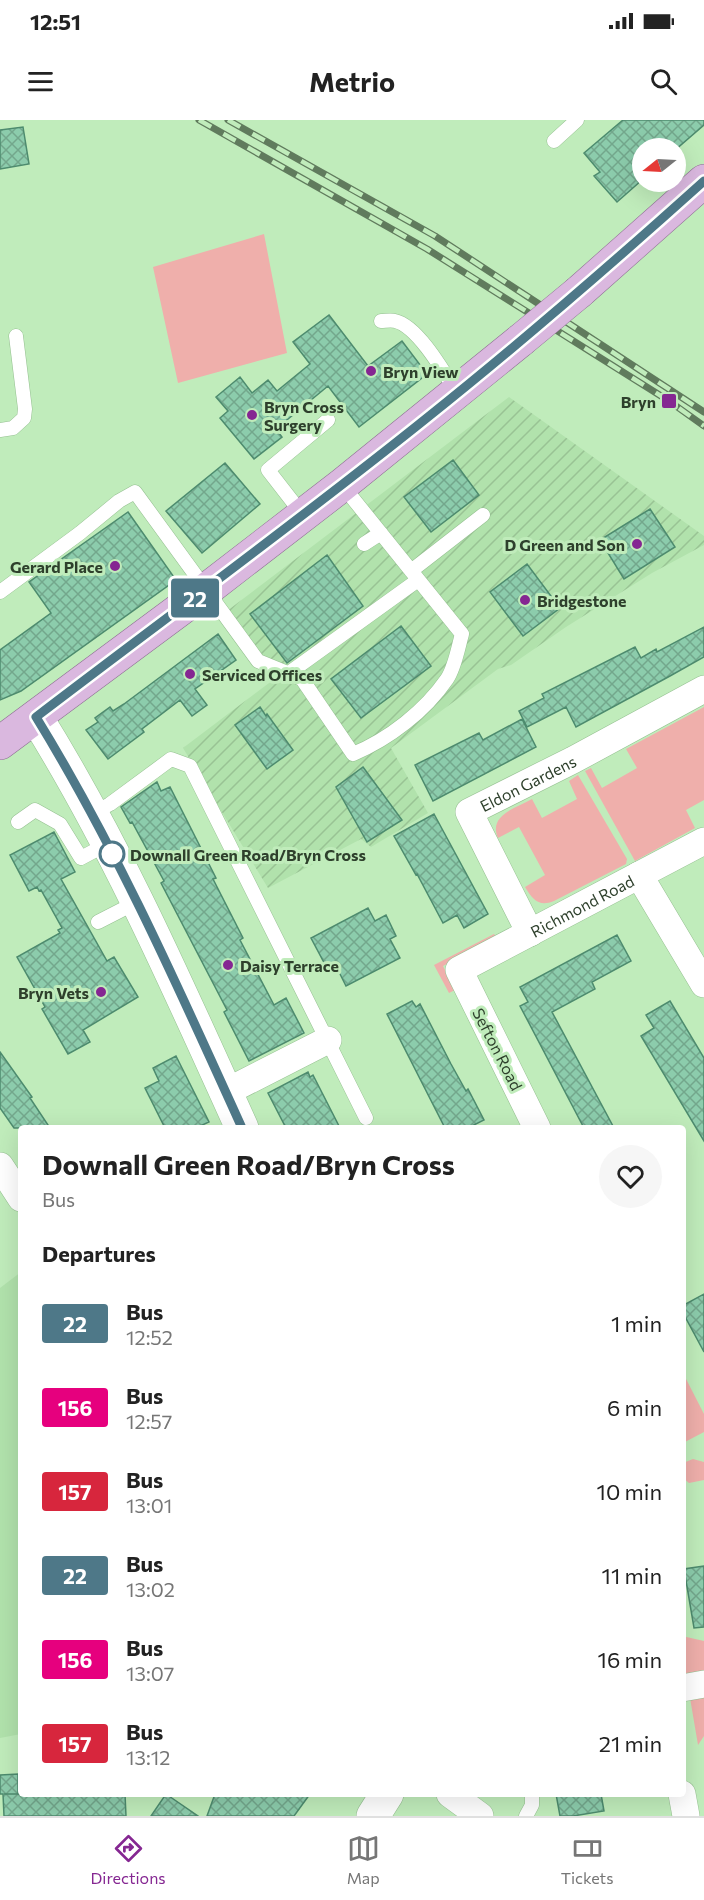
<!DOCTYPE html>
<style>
body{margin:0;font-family:Commissioner,sans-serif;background:#f6f6f6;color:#222;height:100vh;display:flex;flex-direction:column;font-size:22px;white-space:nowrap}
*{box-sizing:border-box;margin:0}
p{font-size:20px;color:#767676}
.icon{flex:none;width:33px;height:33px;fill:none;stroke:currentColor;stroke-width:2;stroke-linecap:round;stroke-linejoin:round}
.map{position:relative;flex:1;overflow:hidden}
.sheet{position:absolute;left:18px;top:1005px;width:668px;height:672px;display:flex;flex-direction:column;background:#fff;border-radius:6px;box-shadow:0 6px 24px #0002}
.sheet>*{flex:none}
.badge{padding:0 12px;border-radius:4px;font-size:21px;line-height:39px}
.needle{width:39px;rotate:252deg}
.tools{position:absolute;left:632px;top:18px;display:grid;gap:12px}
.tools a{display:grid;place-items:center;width:54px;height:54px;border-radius:50%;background:#fff;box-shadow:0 6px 24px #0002;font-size:30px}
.map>.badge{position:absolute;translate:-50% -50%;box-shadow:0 0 0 3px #fff}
h2{padding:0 24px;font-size:22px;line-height:54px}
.round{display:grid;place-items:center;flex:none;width:63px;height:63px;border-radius:32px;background:#f6f6f6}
.head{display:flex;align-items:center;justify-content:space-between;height:102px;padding:0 24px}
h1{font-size:28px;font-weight:700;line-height:45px}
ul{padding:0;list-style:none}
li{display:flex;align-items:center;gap:18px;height:84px;padding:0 24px}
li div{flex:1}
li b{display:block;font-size:22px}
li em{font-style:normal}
li .badge{min-width:66px;font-weight:700;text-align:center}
.status{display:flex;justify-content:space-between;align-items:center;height:42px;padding:0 30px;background:#fff;direction:ltr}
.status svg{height:16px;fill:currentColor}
header{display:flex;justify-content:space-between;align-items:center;height:78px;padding:0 24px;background:#fff;font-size:27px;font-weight:700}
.menu{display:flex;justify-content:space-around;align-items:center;height:84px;border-top:2px solid #e0e0e0;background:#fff;font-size:16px;color:#767676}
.menu a{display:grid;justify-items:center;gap:3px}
.menu .active{color:#852792}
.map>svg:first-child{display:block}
.built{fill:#b1e2ac}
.industrial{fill:url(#industrial-furrows)}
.grass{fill:#efafab}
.building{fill:url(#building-cross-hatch);stroke:#4d8b6e;stroke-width:1.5}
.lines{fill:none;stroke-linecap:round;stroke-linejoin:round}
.lane-casing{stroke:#95c091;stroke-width:15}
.street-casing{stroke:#95c091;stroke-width:28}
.secondary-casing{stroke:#95c091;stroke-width:34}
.primary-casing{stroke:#8e6f93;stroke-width:34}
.lane{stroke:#fff;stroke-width:14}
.street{stroke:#fff;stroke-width:27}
.secondary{stroke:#fff;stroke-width:33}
.primary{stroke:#dab8df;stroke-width:33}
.rail-casing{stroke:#607b5d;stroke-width:7}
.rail{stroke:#c0ecbb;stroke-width:4.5;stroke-dasharray:14;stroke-linecap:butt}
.primary-bridge-casing{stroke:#8e6f93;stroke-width:34;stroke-linecap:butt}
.primary-bridge{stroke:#dab8df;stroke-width:33}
.line-casing{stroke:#fff;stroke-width:14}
.line{stroke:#4e7888;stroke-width:9}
.poi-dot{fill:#852792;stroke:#c0ecbb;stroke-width:2}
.stop-dot{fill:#fff;stroke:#4e7888;stroke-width:3}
.labels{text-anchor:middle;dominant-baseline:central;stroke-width:6;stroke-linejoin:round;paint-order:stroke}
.poi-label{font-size:16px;font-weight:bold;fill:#2e402c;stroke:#c0ecbb;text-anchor:start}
.street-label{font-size:16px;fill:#2e402c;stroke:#c0ecbb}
.stop-label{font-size:16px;font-weight:bold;fill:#2e402c;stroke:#c0ecbb;text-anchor:start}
</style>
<div class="status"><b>12:51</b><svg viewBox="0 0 49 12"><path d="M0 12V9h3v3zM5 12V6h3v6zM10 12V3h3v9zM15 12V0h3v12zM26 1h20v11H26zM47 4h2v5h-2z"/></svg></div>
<header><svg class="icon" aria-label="menu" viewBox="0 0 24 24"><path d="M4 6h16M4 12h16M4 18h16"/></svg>Metrio<svg class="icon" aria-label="search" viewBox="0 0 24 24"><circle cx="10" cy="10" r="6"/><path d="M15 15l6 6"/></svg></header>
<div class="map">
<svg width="704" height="1696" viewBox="0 0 704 1696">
<defs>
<pattern id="industrial-furrows" width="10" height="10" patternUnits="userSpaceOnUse" patternTransform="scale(1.5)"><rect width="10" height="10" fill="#b1e2ac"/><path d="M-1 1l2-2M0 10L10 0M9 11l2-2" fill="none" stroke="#99c394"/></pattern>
<pattern id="building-cross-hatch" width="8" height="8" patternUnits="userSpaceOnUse" patternTransform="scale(1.5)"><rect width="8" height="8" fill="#8cccac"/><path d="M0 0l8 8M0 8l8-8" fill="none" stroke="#73a78c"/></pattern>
</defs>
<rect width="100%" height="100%" fill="#c0ecbb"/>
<path class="built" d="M21,1152V1614L0,1618V1168Z"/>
<path class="industrial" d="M509,277L704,416V425L652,453L566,507L511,545L498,549L391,628L428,693L371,727L361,719L268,768L183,628L277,557L227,491Z"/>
<path class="grass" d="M264,114L287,233L178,263L153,147Z
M704,587V680L686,690L695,708L635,741L585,651L591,648L602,668L637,648L626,629Z
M578,655L627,739L626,744L554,781C539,787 533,780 525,767L545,755L519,707L498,718C488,695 516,688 532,679L542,698L577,679L569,661Z
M494,814L497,818L443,846L455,870L449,873L434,845Z
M683,1253L704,1294V1312L683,1323Z
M693,1339L704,1342V1360L689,1363L683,1358V1343Z
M682,1516L704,1521V1556L688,1559C682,1545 683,1531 682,1516Z
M704,1575V1616L698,1625L690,1578Z"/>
<path class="building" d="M623,0H704V5L675,30V28H642V60L617,82L594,56L600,52L584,33Z
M23,7L29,44L0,49V10Z
M329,195L368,246L402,221L427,254L359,307L328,266L276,309L282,317L254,339L220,298L228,291L216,277L240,257L252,273L268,260L277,271L310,244L293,222Z
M453,340L479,375L431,412L404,377Z
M225,343L260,384L202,433L166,391Z
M650,389L675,427L624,459L600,420Z
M128,392L176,460L21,571L0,580V530L51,493L29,462Z
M327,435L363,486L287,543L250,494Z
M527,444L560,488L523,516L490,472Z
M401,506L431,546L361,598L331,559Z
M704,507V537L670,556L576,607L566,587L527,607L519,591L544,578L542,574L635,527L641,538L656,529L657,532Z
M218,514L236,540L195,569L207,585L192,596L180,580L142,609L144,612L108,639L86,610L98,602L95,598L110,587L113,591L124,584Z
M260,587L266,596L267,594L293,630L267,649L235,605Z
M522,599L536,627L433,681L415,645L479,613L483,620Z
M363,647L402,700L367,722L336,667Z
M157,662L161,671L170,667L216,758L213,759L243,818L240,820L274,885L286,878L304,913L249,941L224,892L227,890L161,763L164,761L132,702L130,703L121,687Z
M434,694L488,794L464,808L457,795L443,803L417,754L416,755L394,716Z
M54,712L75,752L61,759L107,841L114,837L138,877L83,910L90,922L68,934L42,889L45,887L17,837L60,813L58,810L62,808L41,770L39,771L37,767L29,771L10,735Z
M368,788L375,801L386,795L396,816L390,819L400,838L346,866L337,848L329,852L311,818Z
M617,815L631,841L592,862L595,869L552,892L614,1008H584L520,886L528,882L520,867Z
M412,881L416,887L420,884L451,944L466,971L468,969L484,1000L468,1008H445L387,894Z
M670,881L704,938V1021L641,916L654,908L646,895Z
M0,932L32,977L30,978L50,1008H14L0,988Z
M176,936L209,1002L196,1008H165L145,968L159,961L153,948Z
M308,952L310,957L313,955L340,1008H286L268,973Z
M704,1174V1232L682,1191V1186Z
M704,1446V1507L694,1508L684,1449Z
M18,1654V1674H4H125L126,1696H4L3,1674H0V1655Z
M166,1674L198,1696H151Z
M215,1674H310L294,1696H207Z
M556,1674H601L604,1691L573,1696H560Z"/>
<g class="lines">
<defs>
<path id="lane" d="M554,21L577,0
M381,201C385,201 391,200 395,201C418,206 445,254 457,273
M0,310L13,308L24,298L25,289L16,216
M303,395L268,350L328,300
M364,424L381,413
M411,451L483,395
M0,472L80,413L119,381L135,372L258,541L302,559L353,634C389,619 425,591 447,559C455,547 458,528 462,514L342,365
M289,553L418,460
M92,694L110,684L171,639L190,646L366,998
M18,702L35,690L60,704L81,738L107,724
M98,802L137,782
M526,1696L532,1685V1674"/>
<g id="street">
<path d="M639,755L704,864"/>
<path id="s1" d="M530,813L469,692L573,640L704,569"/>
<path d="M226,972L328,920"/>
<path id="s2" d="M537,1008L459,850L704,721"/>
<path d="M0,1046L21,1078"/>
<path d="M682,1568L704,1564"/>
<path d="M450,1674L480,1696"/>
<path d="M682,1674L686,1696"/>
</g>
<path id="secondary" d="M36,597C117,727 179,869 242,1008
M373,1696L387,1674"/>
<path id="primary" d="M579,172L704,61
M0,623L206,470L342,365L521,220"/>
</defs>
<use href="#lane" class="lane-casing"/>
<use href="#street" class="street-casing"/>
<use href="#secondary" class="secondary-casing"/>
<use href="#primary" class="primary-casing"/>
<use href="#lane" class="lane"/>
<use href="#street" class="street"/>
<use href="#secondary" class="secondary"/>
<use href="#primary" class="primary"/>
<defs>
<path id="rail" d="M199,0L427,129L669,281L704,306
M228,0L435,116L704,292"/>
</defs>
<use href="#rail" class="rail-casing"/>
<use href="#rail" class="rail"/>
<defs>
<path id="primary-bridge" d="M521,220L579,172"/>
</defs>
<use href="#primary-bridge" class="primary-bridge-casing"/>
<use href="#primary-bridge" class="primary-bridge"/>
</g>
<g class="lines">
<defs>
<path id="line" d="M242,1008C179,869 116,727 36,597C167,497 300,400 428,297C523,221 614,142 704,61"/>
</defs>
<use href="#line" class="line-casing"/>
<use href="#line" class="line"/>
</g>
<g class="poi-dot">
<circle cx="371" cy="251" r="6"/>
<rect x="661" y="273" width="16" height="16" rx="3"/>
<circle cx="252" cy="295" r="6"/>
<circle cx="637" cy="424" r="6"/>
<circle cx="115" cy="446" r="6"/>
<circle cx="525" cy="480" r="6"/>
<circle cx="190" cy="554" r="6"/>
<circle cx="228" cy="845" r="6"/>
<circle cx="101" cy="872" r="6"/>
</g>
<circle class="stop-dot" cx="112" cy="734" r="12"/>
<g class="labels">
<g class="poi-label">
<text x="383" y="251">Bryn View</text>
<text x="656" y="281" text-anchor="end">Bryn</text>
<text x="264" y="286">Bryn Cross<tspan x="264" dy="18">Surgery</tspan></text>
<text x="625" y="424" text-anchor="end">D Green and Son</text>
<text x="103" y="446" text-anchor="end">Gerard Place</text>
<text x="537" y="480">Bridgestone</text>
<text x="202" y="554">Serviced Offices</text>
<text x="240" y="845">Daisy Terrace</text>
<text x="89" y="872" text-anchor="end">Bryn Vets</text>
</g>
<g class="street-label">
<text stroke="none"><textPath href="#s1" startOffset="201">Eldon Gardens</textPath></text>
<text stroke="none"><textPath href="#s2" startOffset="315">Richmond Road</textPath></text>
<text transform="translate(498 929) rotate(63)">Sefton Road</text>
</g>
<g class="stop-label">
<text x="130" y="734">Downall Green Road/Bryn Cross</text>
</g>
</g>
</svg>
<div class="tools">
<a><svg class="needle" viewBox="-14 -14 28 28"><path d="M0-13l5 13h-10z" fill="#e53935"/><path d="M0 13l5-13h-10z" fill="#767676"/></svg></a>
</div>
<b class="badge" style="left:195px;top:478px;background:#4e7888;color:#fff">22</b>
<section class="sheet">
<div class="head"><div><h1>Downall Green Road/Bryn Cross</h1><p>Bus</p></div><a class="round"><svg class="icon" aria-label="heart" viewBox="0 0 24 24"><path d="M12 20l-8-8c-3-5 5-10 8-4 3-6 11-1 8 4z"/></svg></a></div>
<h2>Departures</h2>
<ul>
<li><span class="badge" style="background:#4e7888;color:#fff">22</span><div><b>Bus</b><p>12:52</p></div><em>1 min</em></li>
<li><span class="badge" style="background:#e6007e;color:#fff">156</span><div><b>Bus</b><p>12:57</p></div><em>6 min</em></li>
<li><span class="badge" style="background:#d7263d;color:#fff">157</span><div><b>Bus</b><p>13:01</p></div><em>10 min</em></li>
<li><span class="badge" style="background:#4e7888;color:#fff">22</span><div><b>Bus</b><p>13:02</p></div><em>11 min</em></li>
<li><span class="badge" style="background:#e6007e;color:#fff">156</span><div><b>Bus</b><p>13:07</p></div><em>16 min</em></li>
<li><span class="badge" style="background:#d7263d;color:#fff">157</span><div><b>Bus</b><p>13:12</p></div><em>21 min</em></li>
</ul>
</section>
</div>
<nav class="menu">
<a class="active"><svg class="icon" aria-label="directions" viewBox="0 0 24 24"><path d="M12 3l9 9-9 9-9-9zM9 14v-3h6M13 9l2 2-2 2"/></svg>Directions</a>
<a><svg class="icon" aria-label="map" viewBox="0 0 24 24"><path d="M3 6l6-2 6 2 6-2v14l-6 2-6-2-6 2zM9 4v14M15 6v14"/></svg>Map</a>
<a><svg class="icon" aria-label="tickets" viewBox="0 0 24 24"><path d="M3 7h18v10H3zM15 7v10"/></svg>Tickets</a>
</nav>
